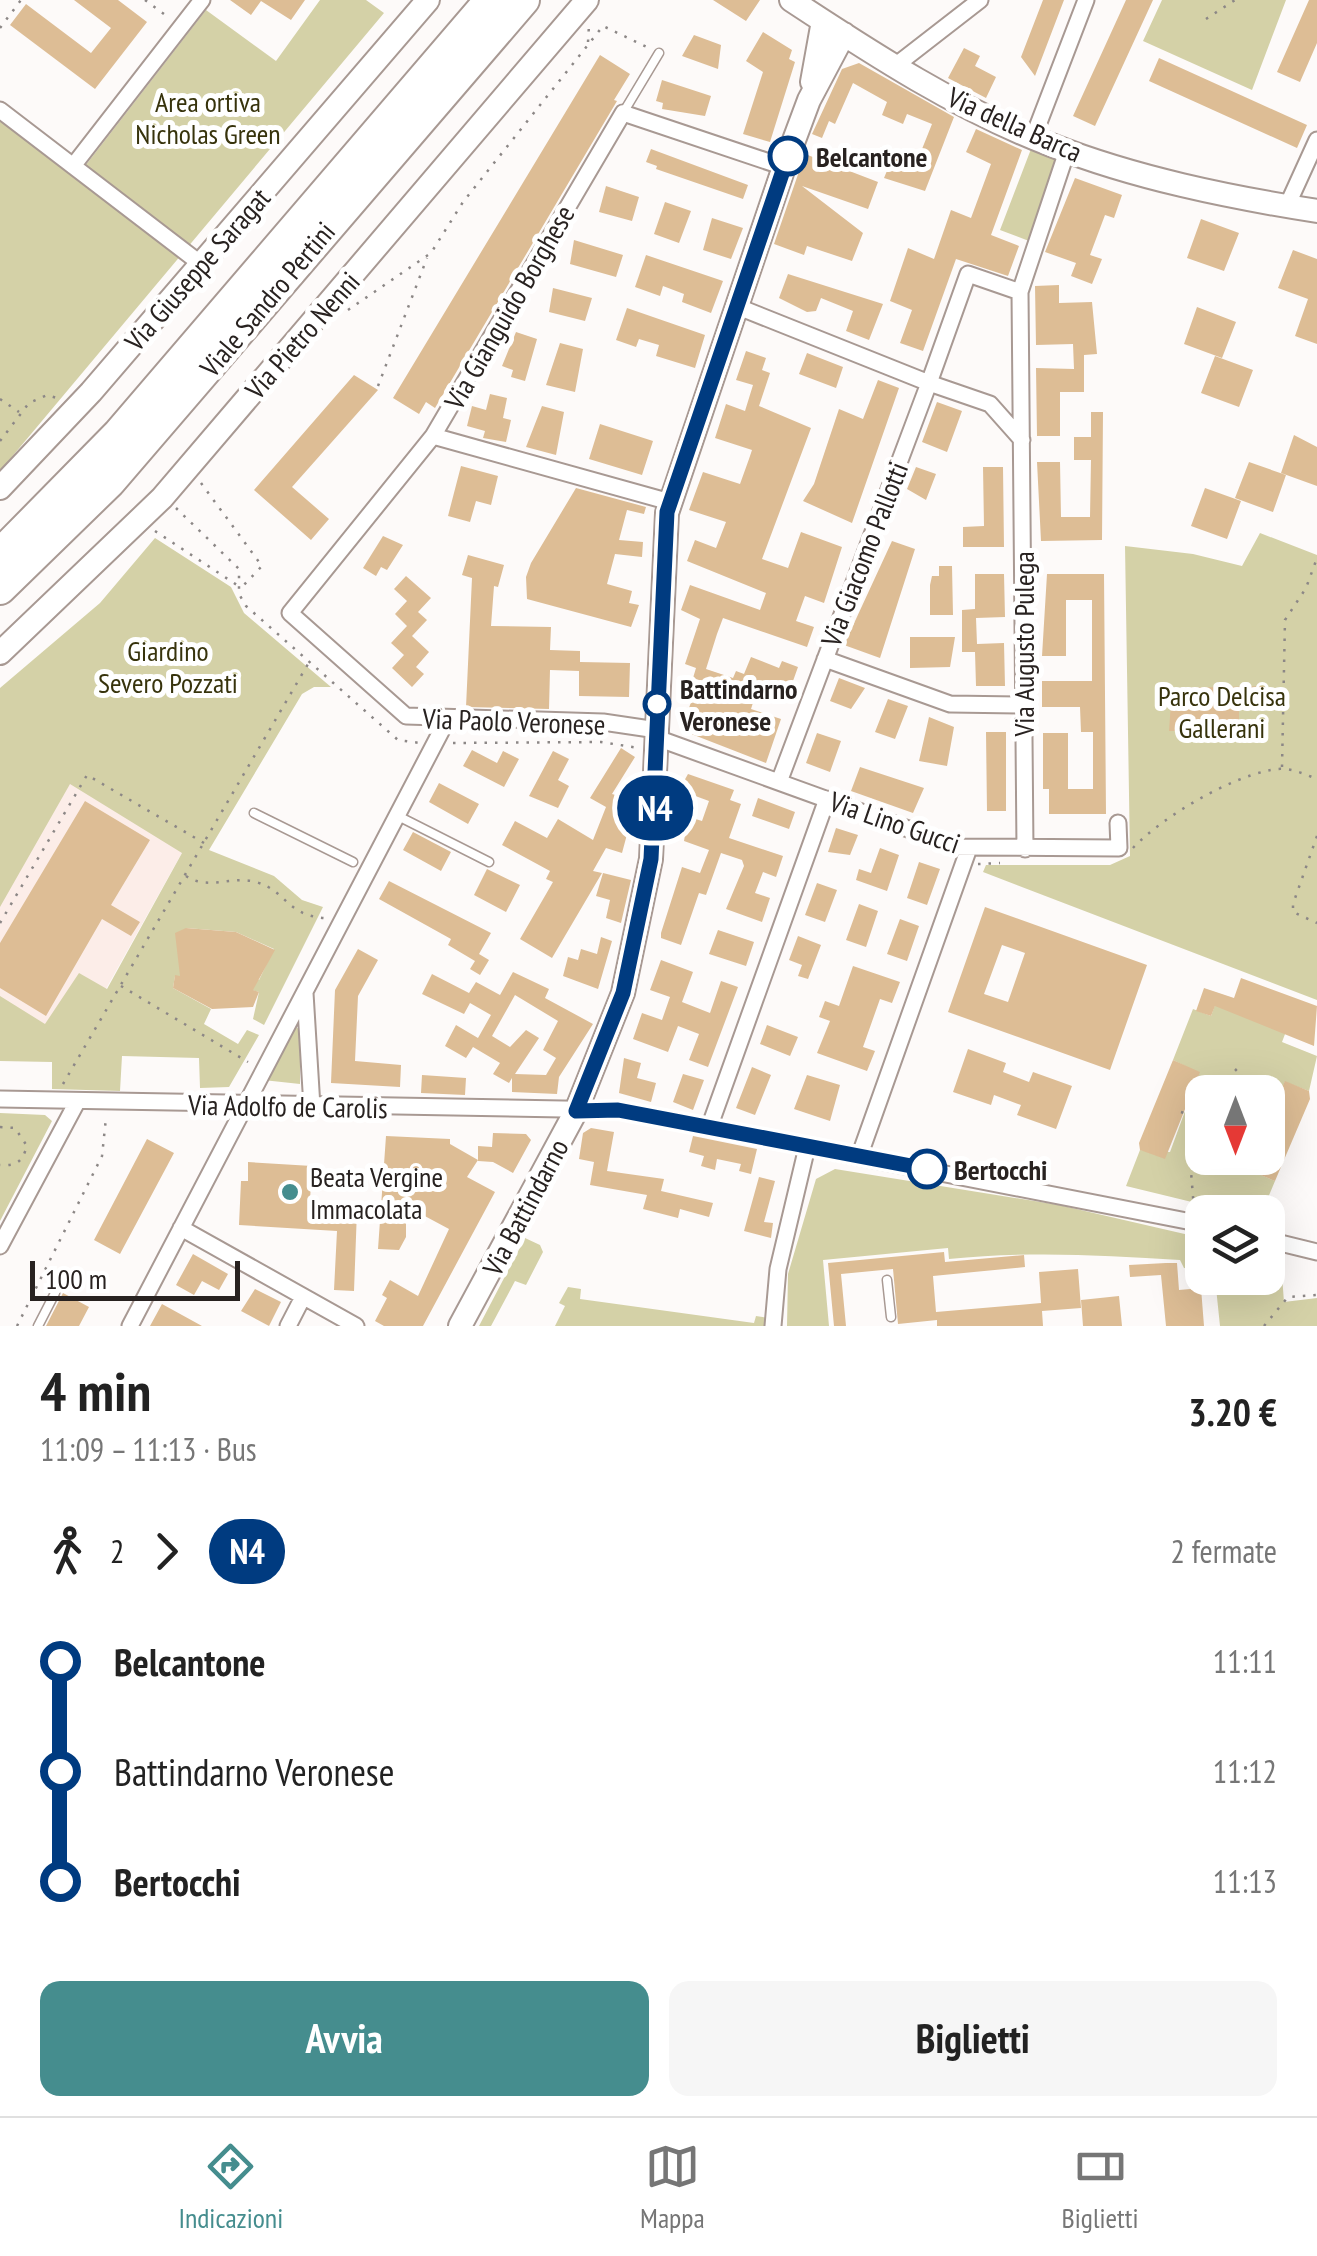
<!DOCTYPE html>
<html lang="it">
<meta charset="utf-8">
<style>
body{margin:0;font-family:"PT Sans Narrow",sans-serif;background:#f6f6f6;color:#222;height:100vh;display:flex;flex-direction:column;font-size:38px;white-space:nowrap}
*{box-sizing:border-box;margin:0}
p{font-size:32px;color:#767676}
.icon{flex:none;width:55px;height:55px;fill:none;stroke:currentColor;stroke-width:2;stroke-linecap:round;stroke-linejoin:round}
.map{position:relative;height:1326px;overflow:hidden}
.side{display:flex;flex-direction:column;background:#fff;flex:1}
.side>*{flex:none}
.badge{padding:0 20px;border-radius:32px;font-size:35px;line-height:65px}
.needle{width:65px;rotate:180deg}
.buttons{position:absolute;left:1185px;top:1075px;display:grid;gap:20px}
.buttons a{display:grid;place-items:center;width:100px;height:100px;border-radius:20px;background:#fff;box-shadow:0 10px 40px #0002;font-size:50px}
.scale{position:absolute;left:30px;bottom:25px;width:210px;box-sizing:border-box;padding-left:10px;border:5px solid #282220;border-top:0;font-size:28px;line-height:35px;white-space:nowrap;color:#282220;-webkit-text-stroke:8px #fff;paint-order:stroke}
.map>.badge{position:absolute;translate:-50% -50%;box-shadow:0 0 0 5px #fff}
.legs{display:flex;align-items:center;gap:15px;height:110px;padding:0 40px;font-size:32px}
.legs p{margin-inline-start:auto}
.overview{display:flex;align-items:center;justify-content:space-between;height:170px;padding:0 40px}
h1{font-size:55px;font-weight:800;line-height:75px}
.primary-button{display:flex;gap:20px;margin-top:auto;padding:20px 40px}
.primary-button a{flex:1;height:115px;border-radius:20px;background:#458d8e;color:#fff;font-size:40px;font-weight:800;line-height:115px;text-align:center}
.primary-button a+a{background:#f6f6f6;color:#222}
ul{padding:0 40px;list-style:none}
li{display:flex;align-items:center;gap:35px;height:110px;font-size:38px}
li i{display:grid;place-items:center;width:15px;height:100%;margin:0 12px;background:currentColor}
li i::after{content:'';width:25px;height:25px;margin:-12px;border:8px solid;border-radius:50%;background:#fff}
li p{margin-inline-start:auto}
li:first-child i{background:linear-gradient(#0000 50%,currentColor 0)}
li:last-child i{background:linear-gradient(currentColor 50%,#0000 0)}
.dock{display:flex;justify-content:space-around;align-items:center;height:140px;border-top:2px solid #e0e0e0;background:#fff;font-size:28px;color:#767676}
.dock a{display:grid;justify-items:center;gap:5px}
.dock .active{color:#458d8e}
.map>svg:first-child{display:block}
.built{fill:#fcede8}
.green{fill:#d4d1a7}
.building{fill:#ddbd95;fill-rule:evenodd}
.lines{fill:none;stroke-linecap:round;stroke-linejoin:round}
.lane-casing{stroke:#a89993;stroke-width:11}
.street-casing{stroke:#a89993;stroke-width:19}
.secondary-casing{stroke:#a89993;stroke-width:26}
.highway-casing{stroke:#a89993;stroke-width:34}
.path{stroke:#8c8786;stroke-width:2.5;stroke-dasharray:2.5 8;stroke-linecap:butt}
.lane{stroke:#fff;stroke-width:8}
.street{stroke:#fff;stroke-width:15}
.secondary{stroke:#fff;stroke-width:22}
.highway{stroke:#fff;stroke-width:30}
.line-1-casing{stroke:#fff;stroke-width:22}
.line-1{stroke:#003b80;stroke-width:15}
.stop-1-dot{fill:#fff;stroke:#003b80;stroke-width:5}
.poi-dot{fill:#458d8e;stroke:#fff;stroke-width:4}
.labels{text-anchor:middle;dominant-baseline:central;stroke-width:10;stroke-linejoin:round;paint-order:stroke}
.park-label{font-size:28px;fill:#37330c;stroke:#fff}
.street-label{font-size:28px;fill:#282220;stroke:#fff}
.stop-label{font-size:28px;font-weight:bold;fill:#282220;stroke:#fff;text-anchor:start}
.poi-label{font-size:28px;fill:#282220;stroke:#fff;text-anchor:start}
</style>
<div class="map">
<svg width="1317" height="1326" viewBox="0 0 1317 1326">
<rect width="100%" height="100%" fill="#fdfaf9"/>
<path class="built" d="M28,748L203,815L73,1048L0,1045V799Z"/>
<path class="green" d="M320,0H366L384,13L0,471V117L78,175L206,10L276,61Z
M1162,0H1286L1252,90L1143,41Z
M1031,149L1060,159L1029,241L1000,230Z
M1260,533L1317,555V1000L983,872L986,865H1110L1130,856L1125,546L1193,554L1242,566Z
M155,538L231,587L244,613L331,687H314L302,694L209,850L274,876L302,900L323,907L264,1025L253,1019L259,992L248,989L251,978L259,980L274,949L236,932L186,928V977L175,976L173,988L211,1009L204,1024L238,1044L247,1030L259,1035L229,1087L200,1088L199,1058L122,1056L120,1091L52,1089V1062L0,1061V996L45,1024L79,973L107,989L182,853L70,784L0,907V688L100,603Z
M1215,1005L1290,1021L1282,1042L1317,1056L1309,1091L1285,1082L1268,1119V1092H1202V1158H1254L1252,1171L1275,1181L1262,1212H1233L1126,1186L1140,1150L1170,1152L1199,1073L1173,1060L1193,1009L1211,1016Z
M294,1024L300,1031V1084L263,1080Z
M0,1113L45,1115L52,1121L0,1221Z
M835,1169L1059,1205L1202,1238V1270L1184,1268L1180,1260C1102,1255 1027,1251 949,1259L948,1248L823,1260L829,1326H787L788,1274L816,1179Z
M525,1238L540,1245L543,1252L526,1285L515,1281L491,1326H479Z
M1268,1253L1281,1262L1284,1302L1317,1298V1326H1220L1215,1278H1268Z
M568,1287L581,1289L580,1299L754,1323L756,1316L769,1318L768,1326H555L565,1306L559,1303Z"/>
<path class="building" d="M74,0H118L147,22L95,89L10,25L26,4L91,53L111,28Z
M230,0H305L291,20L261,1L251,15Z
M713,0H760L746,21Z
M1043,0H1064L1035,76L1021,57Z
M1126,0H1153L1095,126L1073,116Z
M1309,0H1317V43L1300,82L1277,72Z
M763,32L792,50L789,59L795,62L770,142L743,134L763,72L746,61Z
M694,35L721,45L718,69L682,56Z
M964,48L980,56L975,66L996,77L986,98L948,78Z
M600,55L630,74L614,100L617,101L435,408L426,402L419,414L393,398Z
M1159,58L1307,125L1297,148L1149,81Z
M859,63L954,117L925,191L884,178L889,166L876,161L882,146L918,159L932,124L907,114L903,124L882,115L887,102L853,83L835,124L829,121L822,138L812,134L842,69Z
M662,80L711,96L705,116L662,109L663,103L656,101Z
M976,129L1022,150L991,235L1019,246L1008,276L956,259L923,351L900,343L912,310L890,301L908,248L934,259L951,210L971,218L991,164L966,152Z
M651,149L748,185L743,199L656,169L657,166L646,162Z
M805,154L878,182L868,209L802,186L863,233L852,261L807,246L804,255L774,244Z
M1075,178L1122,195L1114,218L1105,215L1090,255L1102,259L1092,284L1071,276L1076,263L1045,252Z
M606,186L639,197L632,221L599,212Z
M665,202L691,211L679,243L654,234Z
M712,218L743,228L731,259L703,250Z
M1201,219L1239,233L1224,271L1187,258Z
M574,240L623,255L616,277L570,264Z
M1293,250L1317,259V344L1295,336L1308,299L1278,288Z
M646,255L723,281L711,313L682,302L684,294L663,286L660,296L635,287Z
M788,274L883,304L869,340L846,331L853,311L821,298L816,311L807,312L779,298Z
M1059,285V303L1092,302L1097,354L1084,355V392H1060V436H1037L1036,368L1074,369L1073,344L1036,345L1035,286Z
M553,288L592,298L585,321L549,312Z
M1197,307L1236,322L1222,358L1184,344Z
M627,308L705,335L695,368L656,356L659,345L639,339L636,347L616,340Z
M516,332L537,339L525,381L511,377L513,370L502,366Z
M560,343L583,349L575,392L546,385Z
M746,351L766,358L762,370L770,373L759,406L811,428L762,559L788,568L801,532L842,547L824,603L805,596L796,621L814,627L807,647L723,618L717,634L706,669L733,678L736,671L744,674L751,657L779,668L782,661L798,667L788,695L759,684L751,709L781,719L766,763L681,730L699,680L693,678L696,668L685,664L700,619L681,610L690,585L760,610L766,593L687,561L695,540L716,548L726,522L689,510L703,472L740,484L749,459L752,450L715,438L726,404L745,411L753,385L736,380Z
M807,353L843,367L836,388L799,374Z
M1215,356L1253,370L1239,407L1201,393Z
M354,375L378,390L292,487L329,519L311,540L254,490Z
M878,380L899,388L852,523L803,501L814,484L839,409L863,419Z
M490,394L507,398L503,418L511,420L506,442L483,438L485,431L467,426L472,406L486,410Z
M937,402L962,411L947,452L922,442Z
M542,406L564,412L556,455L526,447Z
M1091,412H1103L1102,540L1041,541L1037,462H1060L1061,517H1090L1091,460H1074V437H1091Z
M600,424L653,441L642,475L589,459Z
M1294,435L1317,447V486L1281,473Z
M1249,462L1286,475L1273,512L1235,498Z
M461,466L498,476L491,505L476,501L470,522L448,516Z
M916,467L936,474L926,500L907,489Z
M983,467H1003L1004,547H963V527L984,526Z
M576,488L646,507L644,514L627,510L619,540L643,542L642,557L615,554L607,584L632,591L629,603L639,605L631,627L527,599L526,577L531,563Z
M1205,488L1241,501L1227,539L1191,526Z
M383,536L403,545L387,570L381,567L376,576L363,568Z
M892,541L915,549L880,658L844,645Z
M468,555L504,565L498,587L494,586L491,626L551,627L550,650L580,651V662L630,663L629,697L579,696V671L550,670L549,709L466,707L472,578L462,575Z
M939,566H952L953,615H930V585L932,576H939Z
M975,574H1004L1005,617L976,618L977,644L1004,643L1005,686H976L975,652H962V610L975,609Z
M1047,574H1104L1106,814H1049V789H1043V733H1068V789H1093V732H1081L1080,707H1042V681H1092V600H1066V656H1042Z
M406,576L431,598L418,612L427,620L412,636L429,652L416,667L424,674L412,687L392,668L404,655L391,643L407,626L395,614L407,601L394,589Z
M910,637H955L950,667L910,668Z
M839,678L865,688L851,709L830,701Z
M1264,686L1239,710V731H1169L1172,688Z
M888,699L908,706L895,739L875,732Z
M929,717L954,727L947,766L919,761Z
M986,732H1006V811H987Z
M817,733L841,741L830,772L806,763Z
M621,748L635,757L612,794L636,801L622,853L606,848L593,871L602,873L552,958L520,939L553,882L546,879L550,871L502,845L515,821L547,838L558,819L593,840L606,807L590,798Z
M472,750L497,763L503,751L519,759L504,787L463,766Z
M553,751L569,759L558,780L569,786L558,808L529,796Z
M860,767L924,788L913,813L851,791Z
M688,774L734,790L730,800L741,804L729,838L783,856L776,877L763,872L755,893L770,898L762,922L726,909L744,866L742,860L721,853L706,895L699,893L681,945L661,938V933L682,867L700,873L709,850L684,841L685,835L677,832L683,815L702,821L709,801L679,790Z
M439,783L479,804L468,824L429,802Z
M758,798L795,812L789,829L752,816Z
M85,801L150,840L111,905L140,922L131,936L102,919L46,1016L0,988V943Z
M836,828L858,835L850,855L828,852Z
M413,832L451,852L441,871L403,850Z
M880,848L899,855L887,891L856,880L859,869L871,873Z
M919,862L940,869L927,905L907,898Z
M487,869L520,885L506,912L474,895Z
M603,873L631,880L621,923L606,918L610,900L596,896Z
M389,881L491,933L479,954L489,960L480,975L470,969L475,961L448,945L451,939L379,899Z
M817,883L837,890L825,922L805,915Z
M859,904L878,911L866,947L846,940Z
M985,907L1147,965L1110,1070L948,1012ZM1002,945L1025,953L1008,1002L984,994Z
M900,919L919,926L907,961L887,954Z
M186,928L236,932L275,950L253,990L259,992L253,1007L212,1009L173,988L175,975L180,976L175,933Z
M718,930L754,942L746,966L709,954Z
M798,936L821,945L808,979L798,976L802,965L789,960Z
M601,937L612,941L598,989L563,976L568,957L578,960L581,949L597,954Z
M358,949L378,960L358,996L355,1061L401,1065L400,1087L331,1083L335,990Z
M661,960L693,972L682,1002L710,1013L721,981L738,987L708,1067L689,1060L699,1034L678,1026L668,1052L633,1039L642,1013L662,1020L670,997L650,990Z
M853,966L900,982L892,1003L880,999L863,1047L875,1051L867,1071L817,1053L830,1021L819,1017L825,1001L839,1006Z
M513,972L549,989L545,998L593,1024L559,1077L557,1094L512,1092V1078L509,1083L493,1074L500,1063L473,1047L466,1058L445,1046L456,1025L478,1038L491,1015L470,1003L464,1014L422,994L432,974L469,993L476,982L500,995ZM515,995L558,1021L543,1050L556,1058L546,1075L515,1074L539,1038L526,1030L510,1047L492,1036Z
M1241,978L1317,1006L1314,1046L1215,1006L1211,1016L1196,1011L1204,988L1234,998Z
M767,1025L798,1037L790,1056L760,1044Z
M968,1049L1006,1063L1003,1072L1029,1082L1033,1072L1072,1086L1056,1129L1017,1115L1021,1105L994,1095L991,1105L953,1092Z
M624,1058L641,1063L637,1078L656,1083L651,1102L619,1093Z
M1173,1060L1200,1072L1165,1159L1140,1150L1139,1143Z
M752,1067L771,1075L755,1115L736,1108Z
M683,1074L704,1080L693,1110L673,1102Z
M422,1075L466,1078L465,1095L421,1093Z
M807,1075L840,1085L830,1121L794,1109Z
M1285,1081L1309,1091L1310,1099L1275,1181L1251,1171L1257,1158H1268V1119Z
M591,1128L614,1132L607,1171L664,1179L661,1191L713,1203L709,1217L680,1209L678,1218L643,1209L647,1195L590,1185L594,1162L579,1159L583,1133Z
M493,1133L526,1134L531,1140L513,1173L493,1162L478,1161V1146L492,1147Z
M386,1136L450,1139V1144L478,1160L467,1177L495,1192L423,1326H384L375,1321L387,1298L382,1295L390,1280L418,1296L449,1229L406,1206V1237L399,1250L378,1249Z
M693,1136L757,1149L751,1174L739,1171L741,1164L717,1159L715,1170L701,1166L704,1156L689,1152Z
M147,1139L174,1153L120,1254L94,1240Z
M248,1162L312,1166L309,1218L324,1216L337,1222L338,1209L357,1210L354,1291L334,1290L337,1231L239,1225L241,1181H248Z
M759,1177L775,1181L764,1222L773,1223L771,1238L744,1231Z
M944,1252L945,1262L1024,1255L1025,1267L933,1276L936,1312L1041,1303L1039,1272L1078,1269L1081,1308L1042,1311L1043,1326H937V1320L898,1324L893,1269L841,1274L846,1326H834L828,1263Z
M193,1254L228,1274L219,1290L202,1281L194,1295L176,1285Z
M1166,1263H1177L1179,1290L1201,1288L1204,1326H1166L1161,1275L1130,1277L1129,1265Z
M255,1289L281,1302L269,1326L241,1311Z
M63,1293L89,1307L79,1326H46Z
M1119,1296L1122,1326H1083L1081,1300Z
M162,1304L202,1326H150Z"/>
<g class="lines">
<defs>
<path id="lane" d="M623,113L659,53
M254,813L353,862
M396,815L489,862
M887,1280L891,1317
M38,1326L55,1293"/>
<path id="street" d="M895,66L980,0
M0,110L201,264
M1033,138L1086,0
M73,166L202,0
M1287,206L1317,140
M1020,292L968,274L929,383L990,404L1022,440
M736,306L929,383L779,782
M433,436L670,502
M825,659L950,704L1022,705
M657,730L603,722L406,716L290,613L433,436L623,113L784,167
M657,738L958,847L1119,848L1118,823
M1025,849L1020,292L1067,151
M305,993L312,1107
M0,1099L618,1110L1202,1224
M709,1128L827,799
M859,1157L969,848
M181,1228L356,1326
M1268,1240L1317,1252
M0,1246L77,1102
M130,1326L447,720
M288,1326L303,1297
M773,1326L778,1269L807,1147"/>
<path id="secondary" d="M791,0C873,54 959,110 1051,145C1135,178 1228,197 1317,211
M812,82L823,21
M0,488L91,392L428,0
M0,653L162,498L587,0
M460,1326L576,1111L623,993L651,859L667,513L784,167L809,100L844,34"/>
<path id="highway" d="M0,554L118,434L490,0
M0,589L110,482L524,0"/>
</defs>
<use href="#lane" class="lane-casing"/>
<use href="#street" class="street-casing"/>
<use href="#secondary" class="secondary-casing"/>
<use href="#highway" class="highway-casing"/>
<path class="path" d="M145,0L168,17
M1206,19L1235,0
M0,28L21,0
M588,42L589,25
M348,310L431,253L463,202L603,26L649,48
M378,386L427,258
M0,399L19,412
M0,441L29,403L47,395L60,399
M201,483L262,566L242,587
M176,508L239,569V594L246,606L398,740L420,743
M155,531L240,587
M453,743L601,742L639,748
M1282,767L1285,620L1306,588L1317,558
M1317,836L1293,904V912L1317,923
M1133,848C1162,817 1228,778 1271,770C1287,766 1302,773 1317,779
M978,864L1000,863
M186,876C208,891 232,875 256,882C287,891 286,915 324,918
M0,923L87,775L204,843
M121,986L248,1062
M1235,1069L1243,1077
M63,1084L308,664
M1225,1092L1244,1078L1252,1092
M1181,1112L1200,1118
M1268,1126L1269,1127
M0,1127L15,1128L27,1146C22,1162 17,1166 0,1165
M1192,1169L1220,1158
M1194,1209L1190,1159L1202,1117
M17,1326L102,1156L106,1118
M1264,1326L1288,1297L1317,1295"/>
<use href="#lane" class="lane"/>
<use href="#street" class="street"/>
<use href="#secondary" class="secondary"/>
<use href="#highway" class="highway"/>
</g>
<g class="lines">
<defs>
<path id="line-1" d="M788,156L667,512L651,859L623,993L576,1111L618,1110L927,1169"/>
</defs>
<use href="#line-1" class="line-1-casing"/>
<use href="#line-1" class="line-1"/>
</g>
<g class="stop-1-dot">
<circle cx="788" cy="156" r="18"/>
<circle cx="657" cy="704" r="12"/>
<circle cx="927" cy="1169" r="18"/>
</g>
<circle class="poi-dot" cx="290" cy="1192" r="10"/>
<g class="labels">
<g class="park-label">
<text x="208" y="101">Area ortiva<tspan x="208" dy="32">Nicholas Green</tspan></text>
<text x="168" y="650">Giardino<tspan x="168" dy="32">Severo Pozzati</tspan></text>
<text x="1222" y="695">Parco Delcisa<tspan x="1222" dy="32">Gallerani</tspan></text>
</g>
<g class="street-label">
<text transform="translate(1015 124) rotate(24)">Via della Barca</text>
<text transform="translate(197 269) rotate(-49)">Via Giuseppe Saragat</text>
<text transform="translate(267 299) rotate(-50)">Viale Sandro Pertini</text>
<text transform="translate(509 307) rotate(-60)">Via Gianguido Borghese</text>
<text transform="translate(302 335) rotate(-49)">Via Pietro Nenni</text>
<text transform="translate(864 554) rotate(-69)">Via Giacomo Pallotti</text>
<text transform="translate(1023 644) rotate(-90)">Via Augusto Pulega</text>
<text transform="translate(514 721) rotate(2)">Via Paolo Veronese</text>
<text transform="translate(895 822) rotate(19)">Via Lino Gucci</text>
<text transform="translate(288 1106) rotate(1)">Via Adolfo de Carolis</text>
<text transform="translate(525 1207) rotate(-62)">Via Battindarno</text>
</g>
<g class="stop-label">
<text x="816" y="156">Belcantone</text>
<text x="680" y="688">Battindarno<tspan x="680" dy="32">Veronese</tspan></text>
<text x="954" y="1169">Bertocchi</text>
</g>
<g class="poi-label">
<text x="310" y="1176">Beata Vergine<tspan x="310" dy="32">Immacolata</tspan></text>
</g>
</g>
</svg>
<div class="buttons">
<a><svg class="needle" viewBox="-14 -14 28 28"><path d="M0-13l5 13h-10z" fill="#e53935"/><path d="M0 13l5-13h-10z" fill="#767676"/></svg></a>
<a><svg class="icon" aria-label="layers" viewBox="0 0 24 24"><path d="M12 4l9 5-9 5-9-5zM3 14l9 5 9-5"/></svg></a>
</div>
<div class="scale">100 m</div>
<b class="badge" style="left:655px;top:808px;background:#003b80;color:#fff">N4</b>
</div>
<section class="side">
<div class="overview"><div><h1>4 min</h1><p>11:09 – 11:13 · Bus</p></div><b>3.20 €</b></div>
<div class="legs"><svg class="icon" aria-label="walk" viewBox="0 0 24 24"><circle cx="13" cy="4" r="2"/><path d="M13 8l-2 6 4 7M11 14l-3 7M7 12l3-4h3l4 4"/></svg>2<svg class="icon" aria-label="forward" viewBox="0 0 24 24"><path d="M9 5l7 7-7 7"/></svg><b class="badge" style="background:#003b80;color:#fff">N4</b><p>2 fermate</p></div>
<ul>
<li><i style="color:#003b80"></i><b>Belcantone</b><p>11:11</p></li>
<li><i style="color:#003b80"></i><span>Battindarno Veronese</span><p>11:12</p></li>
<li><i style="color:#003b80"></i><b>Bertocchi</b><p>11:13</p></li>
</ul>
<div class="primary-button"><a>Avvia</a><a>Biglietti</a></div>
</section>
<nav class="dock">
<a class="active"><svg class="icon" aria-label="directions" viewBox="0 0 24 24"><path d="M12 3l9 9-9 9-9-9zM9 14v-3h6M13 9l2 2-2 2"/></svg>Indicazioni</a>
<a><svg class="icon" aria-label="map" viewBox="0 0 24 24"><path d="M3 6l6-2 6 2 6-2v14l-6 2-6-2-6 2zM9 4v14M15 6v14"/></svg>Mappa</a>
<a><svg class="icon" aria-label="tickets" viewBox="0 0 24 24"><path d="M3 7h18v10H3zM15 7v10"/></svg>Biglietti</a>
</nav>
